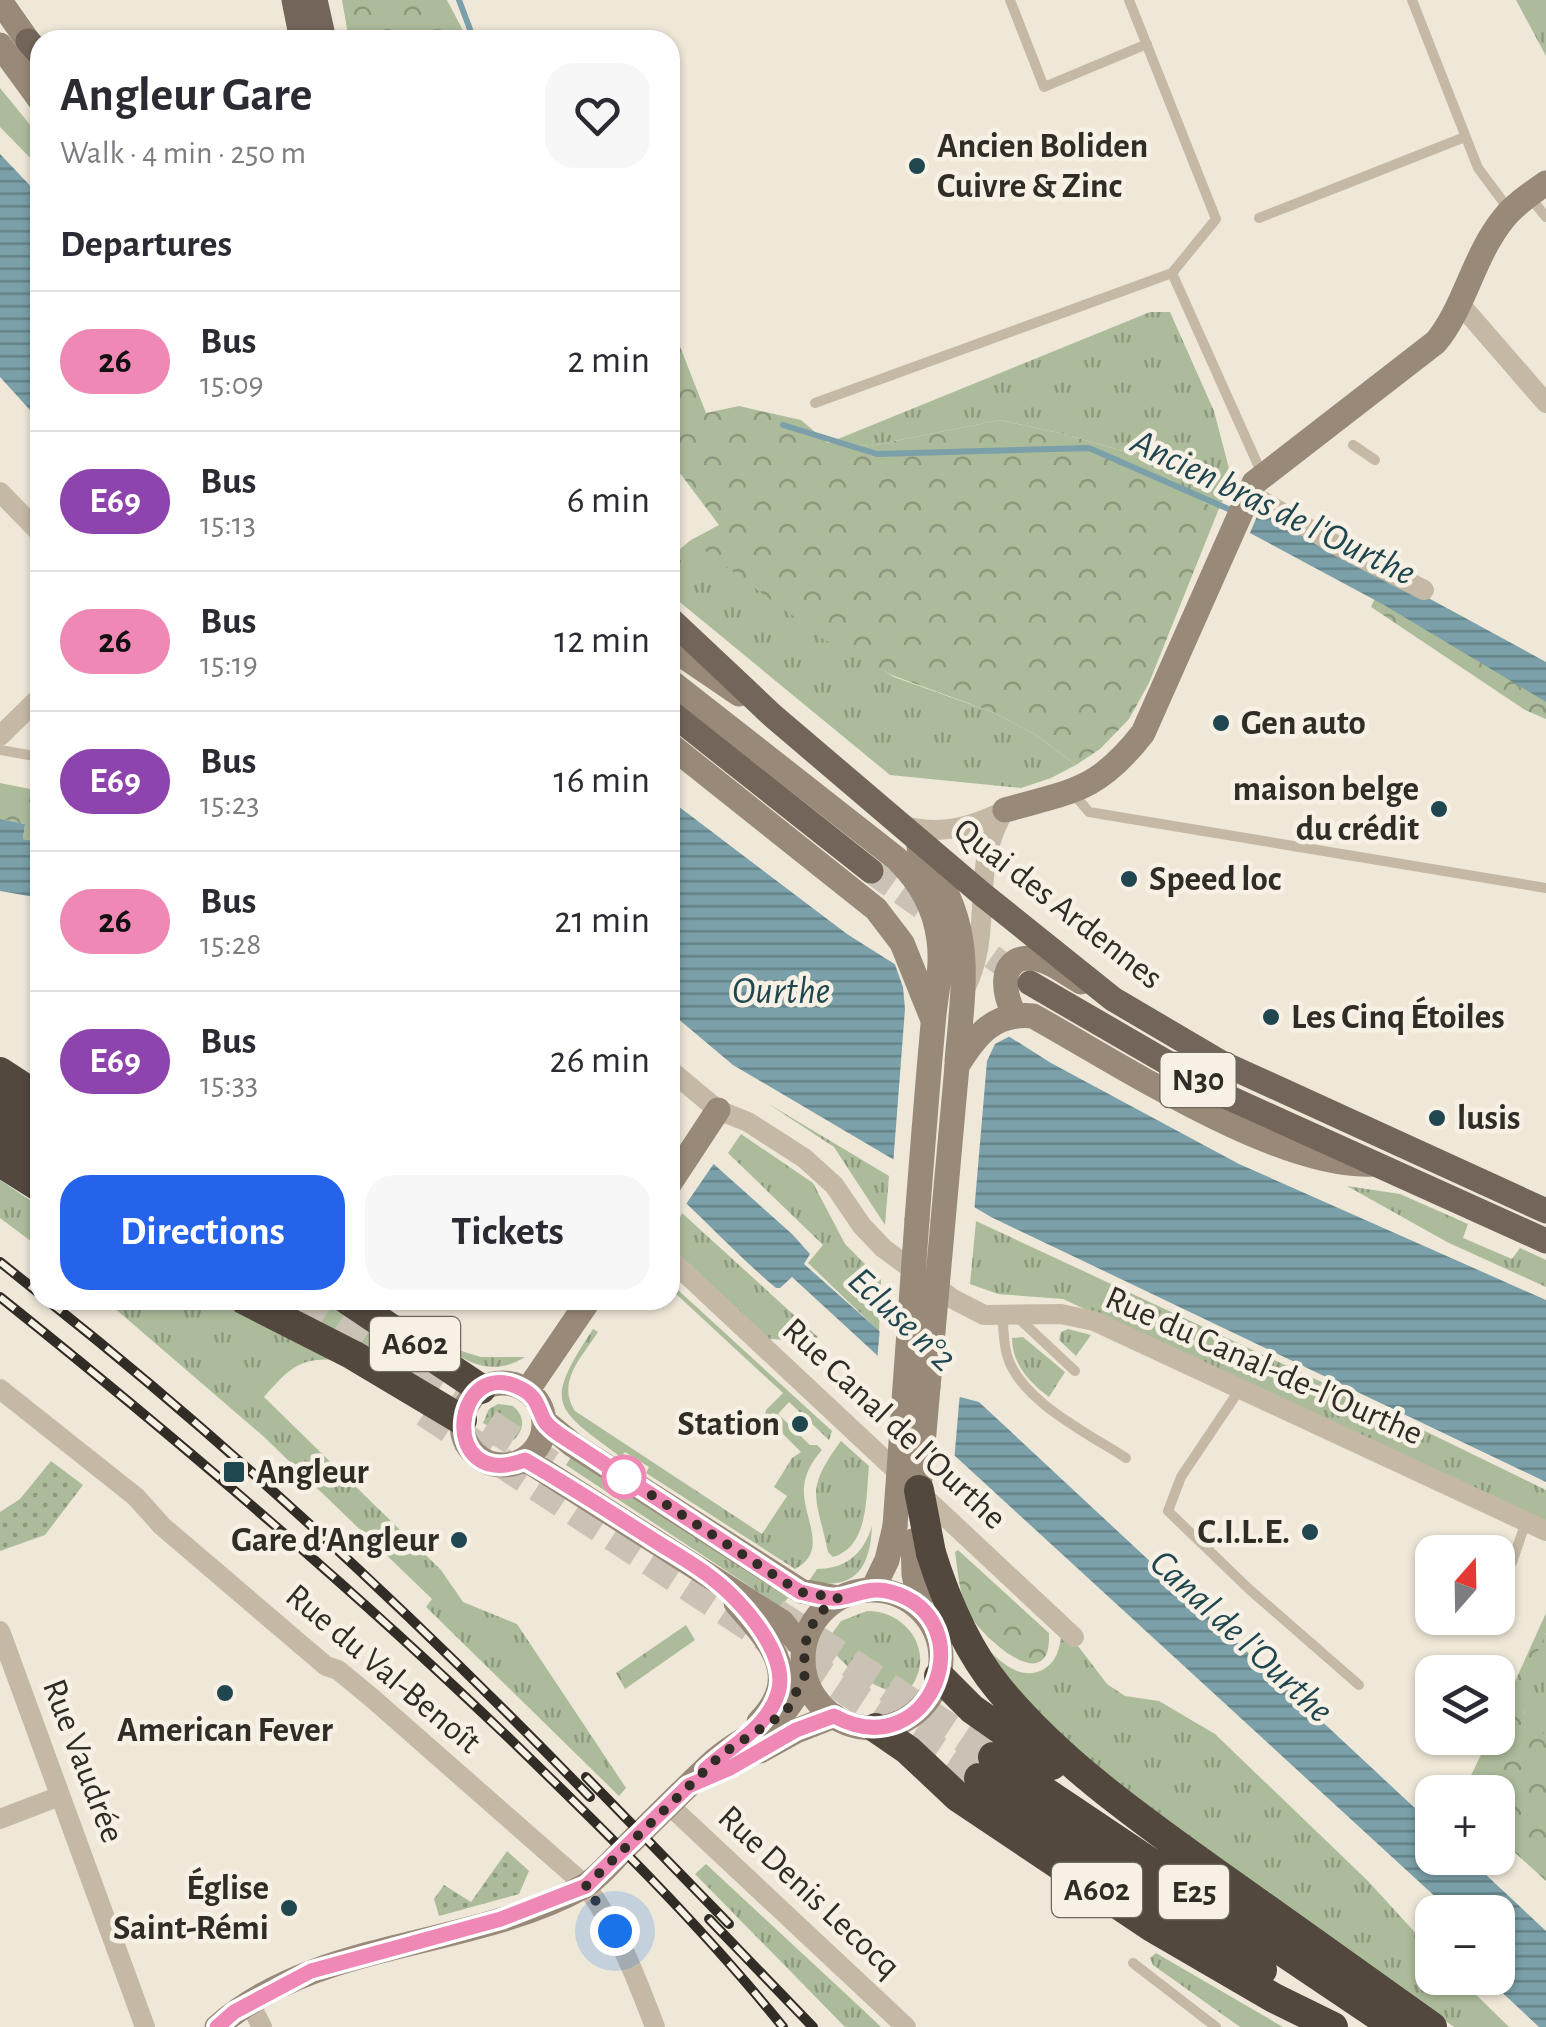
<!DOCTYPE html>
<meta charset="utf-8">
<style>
body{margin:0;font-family:"Alegreya Sans",sans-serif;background:#f7f7f7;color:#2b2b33;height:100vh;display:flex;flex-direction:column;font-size:38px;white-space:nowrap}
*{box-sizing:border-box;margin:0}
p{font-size:32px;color:#7c7c81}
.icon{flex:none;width:55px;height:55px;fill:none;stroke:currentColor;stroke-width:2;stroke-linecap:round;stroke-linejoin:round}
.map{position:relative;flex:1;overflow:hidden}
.side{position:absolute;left:30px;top:30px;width:650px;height:1280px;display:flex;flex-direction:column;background:#fff;border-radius:30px;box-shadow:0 2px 8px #0004}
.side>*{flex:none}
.badge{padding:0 20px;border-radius:32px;font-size:35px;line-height:65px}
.needle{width:65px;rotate:20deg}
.fabs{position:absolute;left:1415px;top:1535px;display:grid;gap:20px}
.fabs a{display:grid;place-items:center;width:100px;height:100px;border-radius:20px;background:#fff;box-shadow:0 2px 8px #0004;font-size:50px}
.you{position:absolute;width:50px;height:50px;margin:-25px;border:8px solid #fff;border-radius:50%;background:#1a73e8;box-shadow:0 0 0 15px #1a73e833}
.map>.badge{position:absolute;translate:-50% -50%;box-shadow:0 0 0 5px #fff}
h2{padding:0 30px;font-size:38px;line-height:90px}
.round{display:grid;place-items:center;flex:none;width:105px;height:105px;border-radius:30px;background:#f7f7f7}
.head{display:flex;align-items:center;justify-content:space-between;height:170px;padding:0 30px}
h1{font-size:48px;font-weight:700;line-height:75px}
.cta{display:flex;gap:20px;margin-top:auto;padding:20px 30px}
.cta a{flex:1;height:115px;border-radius:30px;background:#2563eb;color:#fff;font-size:40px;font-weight:700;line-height:115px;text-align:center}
.cta a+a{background:#f7f7f7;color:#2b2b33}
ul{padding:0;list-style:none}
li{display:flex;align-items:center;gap:30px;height:140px;padding:0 30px;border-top:2px solid #e1e1e2}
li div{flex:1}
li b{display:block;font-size:38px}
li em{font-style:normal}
li .badge{min-width:110px;font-weight:700;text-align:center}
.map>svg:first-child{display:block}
.grass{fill:url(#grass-tufts)}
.forest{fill:url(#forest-crowns)}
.park{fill:url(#park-dots)}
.garden{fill:#acbc9b}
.water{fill:url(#water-rules)}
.pier{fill:#efe8d9}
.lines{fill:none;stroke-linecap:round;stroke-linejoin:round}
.stream{stroke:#7ba0a9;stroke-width:6}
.primary-tunnel{stroke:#c9c2b5;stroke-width:25;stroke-dasharray:25 12;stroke-linecap:butt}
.highway-tunnel{stroke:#c9c2b5;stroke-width:30;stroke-dasharray:30 15;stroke-linecap:butt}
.lane{stroke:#c5b9a6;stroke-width:10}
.street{stroke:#c5b9a6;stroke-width:20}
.secondary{stroke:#998978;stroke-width:25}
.primary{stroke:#736559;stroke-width:25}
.highway{stroke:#53483e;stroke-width:30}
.rail-casing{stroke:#322c26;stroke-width:10}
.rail{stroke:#f7f1e5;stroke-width:6;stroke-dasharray:19;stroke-linecap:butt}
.secondary-bridge{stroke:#998978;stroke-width:25}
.highway-bridge{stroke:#53483e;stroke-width:30}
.line-casing{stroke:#fff;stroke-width:22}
.line{stroke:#f088b6;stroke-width:15}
.walk{stroke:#322c26;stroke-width:10;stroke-dasharray:0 18}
.poi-dot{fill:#204650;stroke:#f7f1e5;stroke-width:4}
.stop-dot{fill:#fff;stroke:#f088b6;stroke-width:5}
.labels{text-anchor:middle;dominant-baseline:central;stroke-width:9;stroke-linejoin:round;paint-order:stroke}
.shield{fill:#f7f1e5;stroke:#6d675f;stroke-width:2.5}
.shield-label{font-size:32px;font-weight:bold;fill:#322c26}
.poi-label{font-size:35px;font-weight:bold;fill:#322c26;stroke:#f7f1e5;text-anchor:start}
.street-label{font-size:35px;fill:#322c26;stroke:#f7f1e5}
.water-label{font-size:38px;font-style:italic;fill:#204650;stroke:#f7f1e5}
</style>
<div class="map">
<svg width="1546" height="2027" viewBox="0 0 1546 2027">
<defs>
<pattern id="grass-tufts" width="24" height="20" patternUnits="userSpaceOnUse" patternTransform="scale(2.5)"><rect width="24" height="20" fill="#acbc9b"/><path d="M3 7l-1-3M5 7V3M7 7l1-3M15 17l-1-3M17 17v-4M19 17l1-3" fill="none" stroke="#8d997e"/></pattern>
<pattern id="forest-crowns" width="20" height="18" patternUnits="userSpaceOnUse" patternTransform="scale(2.5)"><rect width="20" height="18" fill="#acbc9b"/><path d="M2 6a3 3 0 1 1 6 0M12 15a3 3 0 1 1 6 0" fill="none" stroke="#8d997e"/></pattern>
<pattern id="park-dots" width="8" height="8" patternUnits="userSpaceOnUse" patternTransform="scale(2.5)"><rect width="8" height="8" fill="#acbc9b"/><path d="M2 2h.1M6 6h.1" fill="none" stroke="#8d997e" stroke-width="1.8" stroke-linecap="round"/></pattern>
<pattern id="water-rules" width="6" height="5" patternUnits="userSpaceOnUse" patternTransform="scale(2.5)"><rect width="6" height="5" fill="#7ba0a9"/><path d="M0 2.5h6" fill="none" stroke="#658389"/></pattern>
</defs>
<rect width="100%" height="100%" fill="#efe8d9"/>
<path class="grass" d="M1516,0H1546V56Z
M1150,312H1170L1214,411L1232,480L1218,511L1130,453L1064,434L1000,420L870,446L828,443Z
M691,540L894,677L995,713L1036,735L1076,765L1051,778L1021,788L890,775L670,594V557Z
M767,1103L889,1176L885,1225L834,1147Z
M741,1134L813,1183L845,1244L881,1280L879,1331L808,1263L823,1245L728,1153Z
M0,1180L40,1207V1248L0,1218Z
M1347,1186L1400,1194L1468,1224L1463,1238L1512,1259L1520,1248L1546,1260V1287L1447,1242Z
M682,1213L818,1337L810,1341L769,1339L676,1252L672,1245L678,1238L674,1231Z
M976,1221L1386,1412L1546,1490V1525L1063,1299L998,1294L970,1284Z
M678,1290L832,1431L829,1440L789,1402L778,1414L810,1445H817L822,1450C813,1460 805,1473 804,1487C802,1517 830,1551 795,1569L646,1473L649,1467L625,1452L621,1457C552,1407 544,1404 593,1329L598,1332C582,1357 556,1382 575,1411L762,1534L787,1496L774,1487L792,1458L801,1452L765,1416L766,1410L783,1393L675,1293Z
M105,1300H220L338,1360C299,1357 289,1369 264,1397L441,1570L463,1602L517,1624L626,1788L619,1796L426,1607L432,1599L263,1436Z
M262,1300H334L434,1365L423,1380Z
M1068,1329L1091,1335L1076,1356L1059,1340L1061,1332Z
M1023,1337L1065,1372L1049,1397C1030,1383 1012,1364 1012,1338Z
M458,1350L481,1357H525C499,1373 478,1368 454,1353Z
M498,1404L513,1406C525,1416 525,1429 514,1440L483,1423L489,1409Z
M841,1441L869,1466C866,1496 869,1547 833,1557L828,1552C816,1495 804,1491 841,1441Z
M573,1454L790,1595L781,1607L566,1465Z
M872,1526C870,1570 854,1591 809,1581L817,1569C846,1569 864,1553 872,1526Z
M867,1611C913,1611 939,1662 904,1695C872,1688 845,1669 826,1642L841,1621Z
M970,1630C988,1648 1015,1686 1044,1669C1057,1661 1060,1648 1061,1634L1075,1642L1107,1684L1125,1696L1159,1701L1215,1734L1368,1881L1432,1951V1978H1459L1509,2027H1454L1126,1793L1018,1701Z
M1546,1633V1737C1539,1730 1527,1721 1524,1712C1515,1687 1535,1655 1546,1633Z
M706,1864L861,2008L881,2027H845L695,1874Z
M1156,1953L1283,2027H1240L1153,1965L1150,1958Z"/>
<path class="forest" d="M342,0H447L468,40H349Z
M670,321L706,413L739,406L801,420L828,443L870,446L1000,420L1064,434L1130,453L1218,511L1149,683L1129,719L1100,749L1076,765L1036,735L995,713L894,676L823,639L691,540L719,525L670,460Z
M1383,580L1546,665V719L1525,710L1371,607Z
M0,783L40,791V842L23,839L25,824L0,819Z
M958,1550L1049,1633C1052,1701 982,1637 970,1615C959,1596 958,1572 955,1552Z
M1546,1613V1633L1526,1677L1522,1694L1524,1713L1546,1737V1881L1498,1837V1792H1463L1489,1738H1498V1719Z
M686,1625L695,1640L625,1689L616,1673Z"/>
<path class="park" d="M51,1461L83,1485L45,1535L0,1551V1512L20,1499Z
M507,1851L529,1871L519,1894L439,1916L434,1899L444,1885L471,1902Z"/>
<path class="garden" d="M0,88L40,137V168L0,127Z"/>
<path class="water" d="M0,154L40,196V421L0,377Z
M1261,507L1546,662V702L1384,605L1250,533Z
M670,800L847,934L1051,1063L1239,1164L1546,1300V1482L991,1217L733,1065L670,1012Z
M0,819L25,824L23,839L40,842V898L0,891Z
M670,1125L792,1234L810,1254L804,1264L957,1400L960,1397L979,1402L1432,1824V1858H1468L1546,1931V2027H1539L1494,1985L1498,1978V1912H1452L942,1444L952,1424L792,1277L780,1288H776C739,1257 706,1221 670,1188Z"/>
<path class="pier" d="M892,956L1014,1034L995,1044L987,1061L974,1213L893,1165L905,1009L903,987Z
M679,1126L717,1159L684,1207L670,1195V1139Z
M880,1327L956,1393L960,1392L954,1462L937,1445L946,1426L877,1362Z"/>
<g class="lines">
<path class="stream" d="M459,0L474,40
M783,425L877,454L1089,448L1233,511"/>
<path class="primary-tunnel" d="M871,871L1026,981"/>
<path class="highway-tunnel" d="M300,1300L557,1469
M425,1412L979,1778
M775,1613L993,1757"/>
<path class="lane" d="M1010,0L1044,87L1147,44
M1129,0L1216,219L1172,273
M1412,0L1478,168L1510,211
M1529,196L1546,217
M1259,218L1465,137
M815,403L1172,273L1262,474
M1353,445L1375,460
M0,750L40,757
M1072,792L1089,812L1546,888
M1002,1315C1004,1328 1003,1342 1007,1355C1019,1400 1089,1434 1126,1458
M1015,1315L1075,1371
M1240,1389L1181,1477L1168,1511L1250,1590L1359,1685
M1512,1562L1526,1522
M1133,1963L1216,2027"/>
<path class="street" d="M1461,305L1546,403
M0,492L40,533
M1249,493L1338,546L1424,590
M0,736L40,697
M903,826C942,835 968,828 1004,811
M964,991C996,931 967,871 1005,810
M670,1070L718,1110L748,1122L804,1158L834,1185L862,1226L883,1248L953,1299L984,1315L1061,1314L1094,1321L1546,1531
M670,1259L1074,1637
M0,1389L136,1497L162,1526L326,1666L338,1670L372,1698L586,1886C618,1930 636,1977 655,2027
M0,1631L145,2027
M669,1805L906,2027
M0,1819L60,1796
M250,2004L262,2027"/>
<path class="secondary" d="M0,1L40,58
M0,45L40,100
M670,647L739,694
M670,681L897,859C920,882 935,907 939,940C943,969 935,996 933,1025C927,1090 922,1155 917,1220
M670,745L876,909L902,943L933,1020
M1005,810C1073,791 1098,791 1143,733L1254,483L1436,342C1466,305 1473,256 1504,218C1515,204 1532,193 1546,183
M919,847C975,923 965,972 957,1061
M1014,1014C1004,994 997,958 1030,958C1047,958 1067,974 1081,982
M957,1066C976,1035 994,1012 1033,1016C1118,1063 1278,1169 1373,1164
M670,1183L718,1110
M462 1424a41 41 0 1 1 82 0a41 41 0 1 1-82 0Z
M527,1391L589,1300
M544,1421L573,1445L801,1591L838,1598
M525,1459L782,1622L803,1648
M919,1490L928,1387
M913,1541L914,1574L921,1610
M873,1589L887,1560L895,1526
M803 1659a69 69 0 1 1 138 0a69 69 0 1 1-138 0Z
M736,1603C769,1641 804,1675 759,1722
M760,1751L796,1731L834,1716
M217,2027C316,1939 471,1949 583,1887C597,1879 610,1863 622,1851C652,1821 683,1790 714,1761C754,1725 783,1734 805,1675"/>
<path class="primary" d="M294,0L302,40
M315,0L324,40
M28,41L40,54
M670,619L773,716L982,894L1113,999L1220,1062L1546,1211
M670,712L871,871
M1030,983L1223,1095L1546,1241"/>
<path class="highway" d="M0,1072L40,1098
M0,1102L40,1128
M0,1132L40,1158
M0,1162L40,1187
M245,1300L353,1355L462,1420
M348,1300L481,1389
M931,1553C946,1601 966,1649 999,1689C1060,1763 1142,1820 1220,1876C1291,1926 1361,1976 1432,2027
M939,1676L972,1709L1052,1765
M876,1728L908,1750L958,1797L1152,1927L1274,1998L1333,2027
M993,1757L1395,2027
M979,1778L1262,1970"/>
<defs>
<path id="rail" d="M0,1262L40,1294
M0,1297C176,1438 348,1584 511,1740C606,1832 700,1924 783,2027
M47,1300C240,1453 419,1621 590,1797
M586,1777L729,1924
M709,1919L813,2027"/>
</defs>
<use href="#rail" class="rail-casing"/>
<use href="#rail" class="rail"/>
<path class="secondary-bridge" d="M928,1387L957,1066
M895,1526L917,1220"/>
<path class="highway-bridge" d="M919,1490L931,1553"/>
</g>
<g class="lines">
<defs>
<path id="line" d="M217,2027L234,2012L311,1971L501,1919L586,1886L688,1786L730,1768L796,1730L834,1716C931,1769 987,1619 891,1592C870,1586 858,1595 838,1598C828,1600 811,1594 800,1592L574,1444C565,1438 549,1429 544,1420C537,1406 537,1397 522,1389C452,1351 436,1494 525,1460C567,1484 608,1511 649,1537C670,1551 693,1563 713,1579C742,1601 790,1656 778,1693C767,1729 730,1746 705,1770"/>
</defs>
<use href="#line" class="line-casing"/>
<use href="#line" class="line"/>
<path class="walk" d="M615,1931L586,1886L722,1754L786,1712L805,1675L804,1648L810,1628L822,1611L838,1598L800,1592L624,1477"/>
</g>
<g class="poi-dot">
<circle cx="917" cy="166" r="10"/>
<circle cx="1221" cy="723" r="10"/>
<circle cx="1439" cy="809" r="10"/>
<circle cx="1129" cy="879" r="10"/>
<circle cx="1271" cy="1017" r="10"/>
<circle cx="1437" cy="1118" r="10"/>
<circle cx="800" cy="1424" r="10"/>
<rect x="222" y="1460" width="24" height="24" rx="5"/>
<circle cx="1310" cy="1532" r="10"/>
<circle cx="459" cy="1540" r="10"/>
<circle cx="225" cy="1693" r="10"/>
<circle cx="289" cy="1908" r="10"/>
</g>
<circle class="stop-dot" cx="624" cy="1477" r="20"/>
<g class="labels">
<g class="shield">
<rect x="1160.5" y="1053" width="75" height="54" rx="8"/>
<rect x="370" y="1317" width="90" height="54" rx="8"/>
<rect x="1052" y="1863" width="90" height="54" rx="8"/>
<rect x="1159" y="1865" width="70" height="54" rx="8"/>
</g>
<g class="shield-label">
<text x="1198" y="1080">N30</text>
<text x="415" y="1344">A602</text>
<text x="1097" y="1890">A602</text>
<text x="1194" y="1892">E25</text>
</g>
<g class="poi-label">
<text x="937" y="146">Ancien Boliden<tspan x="937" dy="40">Cuivre &amp; Zinc</tspan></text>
<text x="1241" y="723">Gen auto</text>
<text x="1419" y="789" text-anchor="end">maison belge<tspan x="1419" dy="40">du crédit</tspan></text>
<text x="1149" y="879">Speed loc</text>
<text x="1291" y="1017">Les Cinq Étoiles</text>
<text x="1457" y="1118">lusis</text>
<text x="780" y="1424" text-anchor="end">Station</text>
<text x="256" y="1472">Angleur</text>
<text x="1290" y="1532" text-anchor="end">C.I.L.E.</text>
<text x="439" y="1540" text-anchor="end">Gare d'Angleur</text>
<text x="225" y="1730" text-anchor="middle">American Fever</text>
<text x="269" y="1888" text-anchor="end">Église<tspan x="269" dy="40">Saint-Rémi</tspan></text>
</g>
<g class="street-label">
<text transform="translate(1058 904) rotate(38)">Quai des Ardennes</text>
<text transform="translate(1264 1366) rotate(24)">Rue du Canal-de-l'Ourthe</text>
<text transform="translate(894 1424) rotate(43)">Rue Canal de l'Ourthe</text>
<text transform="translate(383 1669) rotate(40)">Rue du Val-Benoît</text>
<text transform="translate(83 1761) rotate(69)">Rue Vaudrée</text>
<text transform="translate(809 1892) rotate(43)">Rue Denis Lecocq</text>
</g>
<g class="water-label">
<text transform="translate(1273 508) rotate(26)">Ancien bras de l'Ourthe</text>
<text x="781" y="992">Ourthe</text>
<text transform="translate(902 1320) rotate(43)">Ecluse n°2</text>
<text transform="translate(1241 1637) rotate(43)">Canal de l'Ourthe</text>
</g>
</g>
</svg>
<div class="fabs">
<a><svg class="needle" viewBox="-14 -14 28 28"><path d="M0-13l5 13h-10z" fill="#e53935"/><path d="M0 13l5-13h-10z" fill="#7c7c81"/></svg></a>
<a><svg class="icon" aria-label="layers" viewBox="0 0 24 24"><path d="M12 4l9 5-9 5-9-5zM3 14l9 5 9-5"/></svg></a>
<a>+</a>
<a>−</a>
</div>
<div class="you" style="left:615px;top:1931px"></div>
<section class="side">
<div class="head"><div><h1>Angleur Gare</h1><p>Walk · 4 min · 250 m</p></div><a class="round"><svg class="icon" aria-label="heart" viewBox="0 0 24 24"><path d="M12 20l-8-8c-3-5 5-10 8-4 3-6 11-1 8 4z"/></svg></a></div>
<h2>Departures</h2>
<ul>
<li><span class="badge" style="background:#f088b6;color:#111">26</span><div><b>Bus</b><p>15:09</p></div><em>2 min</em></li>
<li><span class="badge" style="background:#8e44ad;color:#fff">E69</span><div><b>Bus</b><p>15:13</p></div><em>6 min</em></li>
<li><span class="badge" style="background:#f088b6;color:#111">26</span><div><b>Bus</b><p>15:19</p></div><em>12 min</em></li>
<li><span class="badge" style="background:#8e44ad;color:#fff">E69</span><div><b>Bus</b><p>15:23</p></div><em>16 min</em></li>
<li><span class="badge" style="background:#f088b6;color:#111">26</span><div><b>Bus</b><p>15:28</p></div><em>21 min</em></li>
<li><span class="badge" style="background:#8e44ad;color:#fff">E69</span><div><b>Bus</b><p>15:33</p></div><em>26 min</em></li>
</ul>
<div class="cta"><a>Directions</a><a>Tickets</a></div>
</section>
</div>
